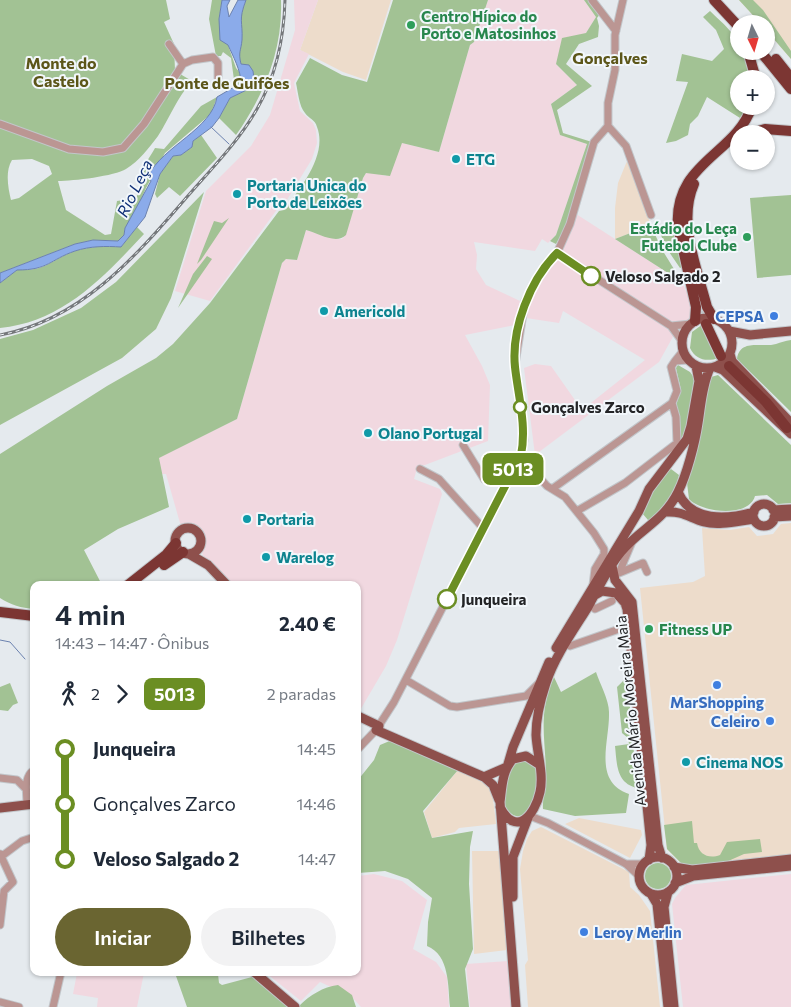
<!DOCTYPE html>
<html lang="pt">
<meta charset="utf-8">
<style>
body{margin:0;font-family:Commissioner,sans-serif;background:#f2f2f3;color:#1f2937;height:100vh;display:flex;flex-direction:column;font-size:19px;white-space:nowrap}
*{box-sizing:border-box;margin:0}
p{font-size:16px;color:#747a83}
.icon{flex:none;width:28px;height:28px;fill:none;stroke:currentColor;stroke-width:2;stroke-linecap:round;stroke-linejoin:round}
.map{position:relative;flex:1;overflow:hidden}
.details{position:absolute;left:30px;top:581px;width:331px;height:395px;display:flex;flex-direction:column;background:#fff;border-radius:10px;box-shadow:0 1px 4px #0004}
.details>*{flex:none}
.badge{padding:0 10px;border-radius:8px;font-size:18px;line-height:32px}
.needle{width:32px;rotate:175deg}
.fabs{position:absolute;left:730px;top:15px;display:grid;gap:10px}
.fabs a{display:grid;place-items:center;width:45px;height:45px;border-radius:50%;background:#fff;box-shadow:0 1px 4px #0004;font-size:25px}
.map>.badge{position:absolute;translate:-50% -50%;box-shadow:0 0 0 2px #fff}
.legs{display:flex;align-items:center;gap:8px;height:55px;padding:0 25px;font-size:16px}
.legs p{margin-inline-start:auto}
.headline{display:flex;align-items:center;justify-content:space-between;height:85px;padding:0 25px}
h1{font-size:28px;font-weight:600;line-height:38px}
.button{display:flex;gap:10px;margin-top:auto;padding:10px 25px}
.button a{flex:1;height:58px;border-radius:30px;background:#6a6531;color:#fff;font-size:20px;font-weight:600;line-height:58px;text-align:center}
.button a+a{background:#f2f2f3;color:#1f2937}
ul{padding:0 25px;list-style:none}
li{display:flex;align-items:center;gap:18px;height:55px;font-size:19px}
li i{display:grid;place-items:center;width:8px;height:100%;margin:0 6px;background:currentColor}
li i::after{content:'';width:12px;height:12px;margin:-6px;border:4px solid;border-radius:50%;background:#fff}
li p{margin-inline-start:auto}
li:first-child i{background:linear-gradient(#0000 50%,currentColor 0)}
li:last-child i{background:linear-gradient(currentColor 50%,#0000 0)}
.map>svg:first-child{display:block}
.commercial{fill:#eddccb}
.industrial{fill:#f1d8e0}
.green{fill:#a2c294;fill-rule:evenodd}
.water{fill:#8babea;stroke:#6c82af}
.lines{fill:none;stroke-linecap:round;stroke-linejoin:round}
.stream{stroke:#6c82af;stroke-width:1}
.highway-tunnel{stroke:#bec2c6;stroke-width:10;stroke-dasharray:10 5;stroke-linecap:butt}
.minor-casing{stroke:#c2c6ca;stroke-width:9}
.major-casing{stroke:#c2c6ca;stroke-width:11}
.highway-casing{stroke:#c2c6ca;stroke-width:12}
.minor{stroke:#bb9693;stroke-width:7}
.major{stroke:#8e504c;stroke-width:9}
.highway{stroke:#7c3633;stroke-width:10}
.rail-casing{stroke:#75787b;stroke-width:3}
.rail{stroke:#f2f7fb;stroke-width:1;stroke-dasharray:4;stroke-linecap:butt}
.line-1-casing{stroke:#fff;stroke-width:11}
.line-1{stroke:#6b8e23;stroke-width:8}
.leisure-dot{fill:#2e9e5b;stroke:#f2f7fb;stroke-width:2}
.culture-dot{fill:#0f9aa8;stroke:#f2f7fb;stroke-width:2}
.stop-1-dot{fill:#fff;stroke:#6b8e23;stroke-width:2.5}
.shop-dot{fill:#3f7fe0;stroke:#f2f7fb;stroke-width:2}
.labels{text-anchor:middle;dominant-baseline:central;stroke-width:4;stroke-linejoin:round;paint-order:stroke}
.leisure-label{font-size:15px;font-weight:bold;fill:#27864d;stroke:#f2f7fb;text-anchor:start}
.culture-label{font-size:15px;font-weight:bold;fill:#0d838f;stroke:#f2f7fb;text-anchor:start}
.stop-label{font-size:15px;font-weight:bold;fill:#232426;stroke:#f2f7fb;text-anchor:start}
.shop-label{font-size:15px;font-weight:bold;fill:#366cbe;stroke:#f2f7fb;text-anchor:end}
.street-label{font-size:15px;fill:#232426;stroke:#f2f7fb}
.neighbourhood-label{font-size:16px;font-weight:bold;fill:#5c5619;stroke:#f2f7fb}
.water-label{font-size:16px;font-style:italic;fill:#0f2f76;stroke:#f2f7fb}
</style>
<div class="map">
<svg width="791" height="1007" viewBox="0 0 791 1007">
<rect width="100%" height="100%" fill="#e5eaee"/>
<path class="commercial" d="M318,0H391L366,80L343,72L300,50Z
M739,0H791V59L766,30V24H761Z
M627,161L651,225L615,239V208L618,183Z
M791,523V854L688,866L680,862L667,849L640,588L693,582L705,576L702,528L730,530L749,527L757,536L773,534L781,524Z
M458,770L481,780L492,791L496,824L459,828L455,832L432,838L424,812Z
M579,818L641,830L642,835L630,858L565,824Z
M541,827L629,872L630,887L639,895L650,911L660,1007H528L525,965L528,960L520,869L523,851L527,839L532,831Z
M472,851H499L507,950L474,954Z"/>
<path class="industrial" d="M294,0H318L300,50L309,54L294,83L300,111L313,123L316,130L317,143L312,159L282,208L281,204L210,301L175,291L206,191L251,146L270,115L295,30Z
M488,0H584L596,17L586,33L556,64L577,85L551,104L560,135L587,144L556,235L548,243L542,239L535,251L474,242L477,255L476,269L486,285L520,301L515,325L465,335L482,366L490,385L488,441L417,468L414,479L440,489L442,494L397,640L386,666L359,712L358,585H227L203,556L198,533L190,529L182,530L166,474H162L158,458L237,419L282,263L286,259L297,260L306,230L336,239H342L346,234L363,178L366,173L372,172L386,176L402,143L439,152L470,45L474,42Z
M573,212L682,282L695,311L693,318L687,322L680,324L659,362L535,455L524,368L535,364L551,366L582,410L645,360L563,311L559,323L526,318L522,302L548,256L557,253Z
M374,874L402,881L427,900L413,949L436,962L447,977L449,1007H361L351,996L320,982L301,1001L266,973L358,972V876Z
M791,874V1007H683L672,904L675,898L686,885Z
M508,961L512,1007H470L466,964Z
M77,973H144L137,1007H97L98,998L73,994Z"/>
<path class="green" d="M0,0H166L170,19L164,22L174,44L175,71L192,81C177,98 170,117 158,136C149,148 139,161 126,169C115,176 73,181 58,181L66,210L105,235L111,234L117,201L136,198C140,190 140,186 141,178C142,167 150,157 155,148L164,149L201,106L217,97L211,114L165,153L146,188L135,214L125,228L124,235L118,241L93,240L75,244L0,273ZM32,159L49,166L52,174L19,198L11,200C8,188 5,171 12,160Z
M212,0H222L219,19L236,68L241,74V83L235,87L231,58L223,52L221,56H216L209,19Z
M246,0H281C283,50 264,95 236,135L219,118L230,98L255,86L241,64L238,52L242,38L240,17Z
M393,0H488L474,42L470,45L439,152L402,143L390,176L366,173L363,178L346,235C336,245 318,233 306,230L297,260L286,259L282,263L237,419L159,458L169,507L118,529L84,550L102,585H34V609C21,608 11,605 0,598V454L107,386L156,358L173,344L210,303L279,211L284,210C300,189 328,155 317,127C315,119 309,119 305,113C299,106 298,92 296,83L310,58L342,75L367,82Z
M584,0H590L601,13L597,18L599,26L598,37L579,44L566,64L592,86L557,110L563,133L592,142L567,224L556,244L550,241L556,235L587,144L560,135L551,104L577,85L556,64L562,38L586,33L596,17Z
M739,0H753L763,10L791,51V59L766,30V24H761Z
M710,11C721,22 739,35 739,51H743L751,65V79H739V106L746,108L740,118L707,97L698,116L690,124L688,135L676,141L666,143L688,82L676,81L682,54L712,61L724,49L716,30L703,17Z
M201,135L217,158L180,196L169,187L157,198L155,194L160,174L173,156L181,155L192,147L193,141Z
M204,192L171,298L156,329L122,358L0,425V339L33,330L81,308L116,282Z
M791,195V275L757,278L750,198Z
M229,218L201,260L197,264L214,221L222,223Z
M651,225L661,248L682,282L615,239Z
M137,227L144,234C103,278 62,322 0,328V283L17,270C49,271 49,260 75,251C90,246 106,246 121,247Z
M673,230L684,266L680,268L665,246L661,235Z
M207,256L212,259L178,308L193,274Z
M703,324L712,349L719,358C706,362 696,360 690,348L692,332Z
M791,340V412L737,359C740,338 762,348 776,344C781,342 785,341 791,340Z
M678,365L690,372L695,379L688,424L680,442L676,405L681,390L676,368Z
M718,375L791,445V503L778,504L767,495L755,496C749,518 702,513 689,499L687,483L702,426L709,381L711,377Z
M671,469L679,475L673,496L652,521L648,520L642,513L649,496L668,470Z
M596,672C600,684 609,700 609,712C610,741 592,781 629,794L626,813L575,816L543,809C542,799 546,788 546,778C546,738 537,716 554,677L561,692Z
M624,680H628V685L637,788C616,783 617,764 615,746L629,744L628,738L622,733L617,687Z
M10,683L18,703L13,705L8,711L0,710V687Z
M392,740L458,770L423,811L432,838L473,831L470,847L469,884L473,949L465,969L469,1007H450C448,987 450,955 427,946L428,922L432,898L408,879L385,871L358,873V780L374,760L380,745Z
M525,758L538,769L537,794L530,811C518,819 513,818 504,806L505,787L511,765Z
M692,821L694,843H697C699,855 709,859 720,855L727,842L760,839L762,852L744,854L726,862L688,866L682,864L667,849L664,825Z
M645 876a13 13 0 1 1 26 0a13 13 0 1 1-26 0Z
M218,974L219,983L222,985L252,977L283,1001L299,1006C310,995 323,987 338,985L352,995L356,1007H187L176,976Z"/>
<path class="water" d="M222,0H230L227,6L229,17L238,0H246C238,21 243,21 242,40C241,51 238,52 241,64L249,65L253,71L255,86L230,98L219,118L212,127L193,141L192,147L181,155L173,156L160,174L145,217L121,247C106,246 90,246 75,251C49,260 49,270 17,270L0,283V273L75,244L93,240L118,241L124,235L125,228L151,181L148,176C163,146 212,129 217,97L241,83C241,71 233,56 228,45L220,40L219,19Z"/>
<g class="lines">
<path class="stream" d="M211,127L229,144
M0,640L10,642L25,659"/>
<path class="highway-tunnel" d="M703,311L706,324"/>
<defs>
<path id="minor" d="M592,0L616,31
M169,44L183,64
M0,124L69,149L103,152L123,148L144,124L183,64L192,60L213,57L218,63V78
M608,126L626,146L651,215
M557,253L671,326L682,341
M671,326L691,324
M683,351L675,361L688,360
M463,445L484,479L516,463
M519,458L527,464L547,486L565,497L594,533L604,549V554L595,569L593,585
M420,469L439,479L483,528
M552,489L672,403L677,391L671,367L675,361
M577,511L625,483L677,443L676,417L672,403
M632,542L619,573L643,563L647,572
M589,604L595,609L612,601
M570,646L628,626
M406,680L450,706L457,707L526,696L538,684
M358,749L376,730L394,702L521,455L524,440L515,364L525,301L544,269L557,253L570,224L594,142L608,126V103L615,70V35L623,0
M0,778L17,780L27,790
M27,804C27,793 23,777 34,770
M530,816L548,823L626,864L639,876
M0,854L13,882L4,891L0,925
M2,856L22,841L34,837
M626,864H644
M0,1002L19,1007
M53,1007L61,972"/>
<path id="major" d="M682 343a25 25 0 1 1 50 0a25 25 0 1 1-50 0Z
M729,331L750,335L791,331
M730,354L732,361L791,423
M715,367L723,370L791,434
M678,492C691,522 726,520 754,512
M753 515a11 11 0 1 1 22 0a11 11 0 1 1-22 0Z
M773,510L791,509
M667,512C682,511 690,518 704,522C719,526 738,521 754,519
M774,517L791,516
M175 541a13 13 0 1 1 26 0a13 13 0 1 1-26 0Z
M189,554L208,565L227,585
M612,566L615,580L632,602L658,845L662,858
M595,595L602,591L616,593L625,603L627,609L651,845L649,860
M556,648L639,511L649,489L687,439L691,426L699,381L696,366
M358,716L379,726
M376,730L484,777L493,785L499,800
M508,764L513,747L549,662
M484,777L507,767
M500,807C516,838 535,815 540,792C544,773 537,754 536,735C536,719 541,698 546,683C555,656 573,631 588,607C598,589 608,568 621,552C641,528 663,522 678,492C687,474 695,443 698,423C701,405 702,385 710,368
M0,808L34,804
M639 876a19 19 0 1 1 38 0a19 19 0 1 1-38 0Z
M674,867L692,870L791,859
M675,883L693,876L791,866
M668,892L664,907L674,1007
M651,894L657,904L668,1007
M513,897V857L528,818
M254,972L295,1007
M516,1007L500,802C502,787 502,771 513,759L526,756L540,765"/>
<path id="highway" d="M714,0L739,27
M748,51L756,79
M760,51L791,89
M776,59L791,78
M748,134L765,129L791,131
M694,184C677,222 697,268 707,307L714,319
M695,321L696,307L678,227C673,162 736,155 752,106
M706,324L721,356
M729,366L766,402L787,428
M164,565L183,552
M128,585L166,555L176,543
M0,612L34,616"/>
</defs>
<use href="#minor" class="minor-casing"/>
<use href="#major" class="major-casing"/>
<use href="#highway" class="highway-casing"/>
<use href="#minor" class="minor"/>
<use href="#major" class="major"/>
<use href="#highway" class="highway"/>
<defs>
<path id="rail" d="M0,335C85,319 139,252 193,190C216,164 240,139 257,109C276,76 284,38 285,0"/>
</defs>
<use href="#rail" class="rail-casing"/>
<use href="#rail" class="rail"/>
</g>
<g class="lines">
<defs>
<path id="line-1" d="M447,599L521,455C527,426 518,395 515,367C511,329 530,280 557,253L591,276"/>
</defs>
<use href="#line-1" class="line-1-casing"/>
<use href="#line-1" class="line-1"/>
</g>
<g class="leisure-dot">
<circle cx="411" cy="25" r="5"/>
<circle cx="747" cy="237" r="5"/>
<circle cx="649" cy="629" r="5"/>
</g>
<g class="culture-dot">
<circle cx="456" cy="159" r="5"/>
<circle cx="237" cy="194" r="5"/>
<circle cx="324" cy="311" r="5"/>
<circle cx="368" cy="433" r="5"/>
<circle cx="247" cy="519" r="5"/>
<circle cx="266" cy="557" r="5"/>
<circle cx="686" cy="762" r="5"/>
</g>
<g class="stop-1-dot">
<circle cx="591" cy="276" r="9"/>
<circle cx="520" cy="407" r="6"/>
<circle cx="447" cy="599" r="9"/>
</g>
<g class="shop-dot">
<circle cx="774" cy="316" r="5"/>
<circle cx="717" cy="685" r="5"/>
<circle cx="770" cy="721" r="5"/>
<circle cx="584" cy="932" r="5"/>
</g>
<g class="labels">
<g class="leisure-label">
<text x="421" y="16">Centro Hípico do<tspan x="421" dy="17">Porto e Matosinhos</tspan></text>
<text x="737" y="228" text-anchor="end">Estádio do Leça<tspan x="737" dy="17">Futebol Clube</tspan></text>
<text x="659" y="629">Fitness UP</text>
</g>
<g class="culture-label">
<text x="466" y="159">ETG</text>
<text x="247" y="185">Portaria Unica do<tspan x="247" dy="17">Porto de Leixões</tspan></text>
<text x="334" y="311">Americold</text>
<text x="378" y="433">Olano Portugal</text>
<text x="257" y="519">Portaria</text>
<text x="276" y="557">Warelog</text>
<text x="696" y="762">Cinema NOS</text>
</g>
<g class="stop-label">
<text x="605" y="276">Veloso Salgado 2</text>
<text x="531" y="407">Gonçalves Zarco</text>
<text x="461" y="599">Junqueira</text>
</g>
<g class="shop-label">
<text x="764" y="316">CEPSA</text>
<text x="717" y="702" text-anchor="middle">MarShopping</text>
<text x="760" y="721">Celeiro</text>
<text x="594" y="932" text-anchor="start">Leroy Merlin</text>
</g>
<g class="street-label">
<text transform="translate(630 711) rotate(-96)">Avenida Mário Moreira Maia</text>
</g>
<g class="neighbourhood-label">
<text x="610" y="57">Gonçalves</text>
<text x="61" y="62">Monte do<tspan x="61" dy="18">Castelo</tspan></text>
<text x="227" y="82">Ponte de Guifões</text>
</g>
<g class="water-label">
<text transform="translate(134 188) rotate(-64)">Rio Leça</text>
</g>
</g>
</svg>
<div class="fabs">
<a><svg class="needle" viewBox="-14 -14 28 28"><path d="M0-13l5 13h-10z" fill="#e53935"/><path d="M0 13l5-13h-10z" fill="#747a83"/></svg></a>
<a>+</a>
<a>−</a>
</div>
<b class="badge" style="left:513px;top:469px;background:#6b8e23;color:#fff">5013</b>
<section class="details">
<div class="headline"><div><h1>4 min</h1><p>14:43 – 14:47 · Ônibus</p></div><b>2.40 €</b></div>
<div class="legs"><svg class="icon" aria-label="walk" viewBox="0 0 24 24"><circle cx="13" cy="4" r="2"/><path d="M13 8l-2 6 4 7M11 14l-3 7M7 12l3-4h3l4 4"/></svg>2<svg class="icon" aria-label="forward" viewBox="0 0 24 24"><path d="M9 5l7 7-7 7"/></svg><b class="badge" style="background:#6b8e23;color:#fff">5013</b><p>2 paradas</p></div>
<ul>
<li><i style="color:#6b8e23"></i><b>Junqueira</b><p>14:45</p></li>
<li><i style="color:#6b8e23"></i><span>Gonçalves Zarco</span><p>14:46</p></li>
<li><i style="color:#6b8e23"></i><b>Veloso Salgado 2</b><p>14:47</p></li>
</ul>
<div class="button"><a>Iniciar</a><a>Bilhetes</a></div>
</section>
</div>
